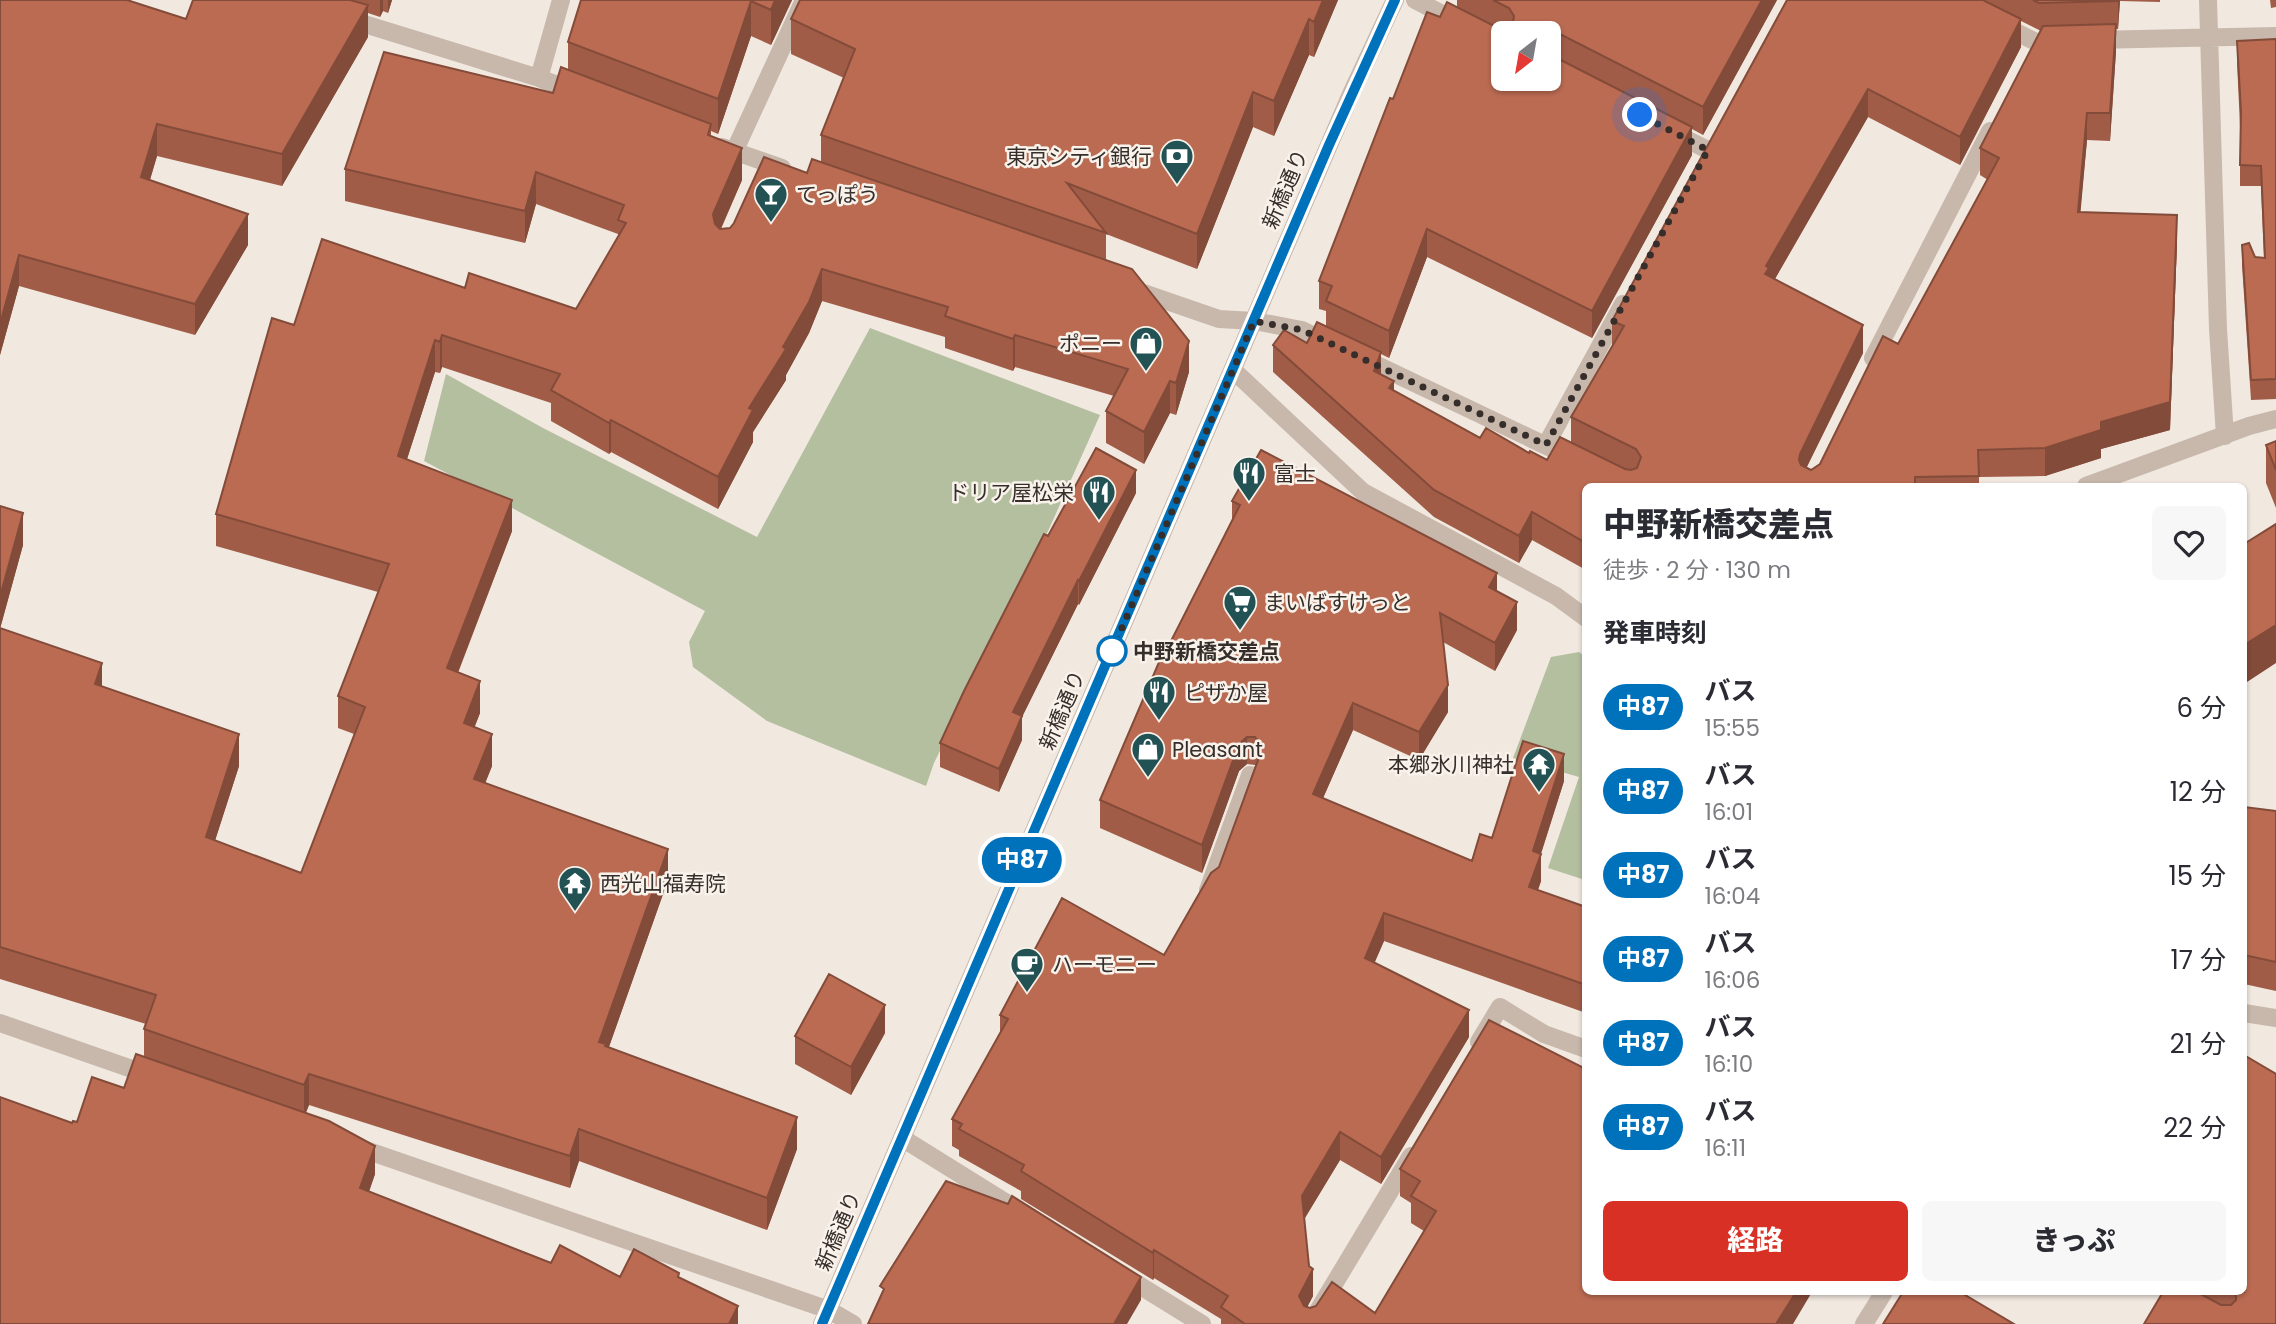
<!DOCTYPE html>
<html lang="ja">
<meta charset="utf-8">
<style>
body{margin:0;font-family:Poppins,"Noto Sans JP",sans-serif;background:#f7f7f7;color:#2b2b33;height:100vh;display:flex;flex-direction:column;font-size:26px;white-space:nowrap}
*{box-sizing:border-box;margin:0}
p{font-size:23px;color:#7c7c81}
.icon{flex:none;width:38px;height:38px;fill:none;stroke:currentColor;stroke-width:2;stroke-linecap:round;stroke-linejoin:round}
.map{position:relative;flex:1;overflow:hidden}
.panel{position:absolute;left:1582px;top:483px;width:665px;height:812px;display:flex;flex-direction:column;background:#fff;border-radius:10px;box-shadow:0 2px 5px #0004}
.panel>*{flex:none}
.badge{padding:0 14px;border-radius:23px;font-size:24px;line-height:46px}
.needle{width:46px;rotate:211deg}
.buttons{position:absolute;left:1491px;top:21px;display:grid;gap:14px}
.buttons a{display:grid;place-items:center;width:70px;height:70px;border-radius:10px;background:#fff;box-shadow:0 2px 5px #0004;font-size:35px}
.you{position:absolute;width:35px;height:35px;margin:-18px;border:5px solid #fff;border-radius:50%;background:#1a73e8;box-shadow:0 0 0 10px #1a73e833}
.map>.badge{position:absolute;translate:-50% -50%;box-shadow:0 0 0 4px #fff}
h2{padding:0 21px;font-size:26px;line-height:63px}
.round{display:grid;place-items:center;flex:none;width:74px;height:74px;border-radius:10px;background:#f7f7f7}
.headline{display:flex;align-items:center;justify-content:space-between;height:119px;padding:0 21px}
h1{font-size:33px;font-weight:800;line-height:52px}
.cta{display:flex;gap:14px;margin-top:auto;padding:14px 21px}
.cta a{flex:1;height:80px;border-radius:10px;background:#d93025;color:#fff;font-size:28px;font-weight:800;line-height:80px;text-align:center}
.cta a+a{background:#f7f7f7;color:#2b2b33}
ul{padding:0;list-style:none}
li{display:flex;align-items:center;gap:21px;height:84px;padding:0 21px}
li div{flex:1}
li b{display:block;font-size:26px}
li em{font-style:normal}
li .badge{min-width:77px;font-weight:700;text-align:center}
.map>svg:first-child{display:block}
.green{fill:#b4bfa0}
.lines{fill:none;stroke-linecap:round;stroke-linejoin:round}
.minor{stroke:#c8b8ac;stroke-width:18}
.wall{fill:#a15c47;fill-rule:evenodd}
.shaded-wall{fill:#834b39}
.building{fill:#bb6b52;stroke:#834b39;stroke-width:2}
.line-casing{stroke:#fff;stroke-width:16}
.line{stroke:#0072bc;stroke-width:10}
.walk{stroke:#362e2a;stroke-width:7;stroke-dasharray:0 12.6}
.stop-dot{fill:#fff;stroke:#0072bc;stroke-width:3.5}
.labels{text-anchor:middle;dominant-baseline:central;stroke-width:5;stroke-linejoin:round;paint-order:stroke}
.poi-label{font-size:21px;fill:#362e2a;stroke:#f8f2eb;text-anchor:start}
.street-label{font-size:21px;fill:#362e2a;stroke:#f8f2eb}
.stop-label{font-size:21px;font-weight:bold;fill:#362e2a;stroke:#f8f2eb;text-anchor:start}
</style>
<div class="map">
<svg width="2276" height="1324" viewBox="0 0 2276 1324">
<rect width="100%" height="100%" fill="#f1e8df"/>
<path class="green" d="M870,328L1100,415L1049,529L934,763L926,786L767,721L693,667L689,642L705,611L424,461L446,374L543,428L757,537Z
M1579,652L1586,657L1585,880L1548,868L1579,777L1513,758L1551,657Z"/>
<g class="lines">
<path class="minor" d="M1415,0L1503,45
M2208,0L2218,329L2225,436
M345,18L539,78L578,93
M2000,24L2036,42L2059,41
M2094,40L2276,36
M539,78L561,0
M1670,131L1708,150
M722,147L782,168
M734,152L804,0
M1132,289L1219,319L1254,321L1302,330L1333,345
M1362,358L1574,459
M1873,358L1990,131
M1233,370L1363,492L1556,596L1586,618
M1546,445L1623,304
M2086,486L2249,426L2276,419
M1208,890L1250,775
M2244,1013L2276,1018
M0,1023L152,1076
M1479,1042L1500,1007L1544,1034L1586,1049
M902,1138L1026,1215
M354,1146L829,1310L853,1324
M1121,1274L1202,1324
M822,1324L1351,94L1395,0
M1310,1324L1411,1156
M1864,1324L1884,1292"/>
</g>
<path class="wall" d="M0,0L186,19L193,0H392L388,13L383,11L380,17L368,13V37L282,186L157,156L150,180L248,245L195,335L19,286L0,355Z
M581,0H792L771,45L751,36L718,134L711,131V136L742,180L721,229L730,228L821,162V135L844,78L791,54V19L1338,0L1314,57L1309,55L1274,136L1253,127L1197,269L1106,234V260L1189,372L1176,415L1170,413L1144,464L1106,443V411L1114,396L1015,367L1013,371L945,348V337L822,301L809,333L786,375V380L753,432V442L718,509L611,452L609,454L551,421V403L442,367L440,373L435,372L407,459L512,531L458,673L480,713L474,727L492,766L485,783L668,880L609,1047L797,1149L767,1230L579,1161L570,1188L309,1105L306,1113L375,1174L369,1192L551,1263L620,1277L679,1278L738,1324L72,1123L77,1122L124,1088L144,1057V1029L146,1024L0,979V506L23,545L0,628L239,766L215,840L301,873L354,734L338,728V696L378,592L216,546V514L294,325L465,288L576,309L618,237V234L536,204L525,243L345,201V169L553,93L568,70V42Z
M1457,0H1777L1703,135L1692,129V155L1592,338L1427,257L1389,358L1381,354V374L1394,391L1480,438L1529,453L1547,460L1571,443V417L1612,346V321L1787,0H2160V2L2120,1L2118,29H2116V51L2110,141L2087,140L2080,212L2177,242L2170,430L2101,449V458L2045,476L1979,477V486H1586V570L1532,540L1519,563L1434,517L1273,372V345L1307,343L1326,326V311L1319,309V281L1393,99L1457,7ZM2021,21L2041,31L1980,148V175L1988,180L1898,344L1820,464L1811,470L1806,468L1863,353L1775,279L1868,117L1960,165L2021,47ZM1503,33H1549V79Z
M2270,0H2276V7L2271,8Z
M2276,39V399L2251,400L2242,265V245L2255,257L2264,258L2261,186H2240V126L2237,62V41Z
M2276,441V508L2266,483V445Z
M1136,493L1079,605L1078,604L1022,717V740L999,792L940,767V743L1048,536Z
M1232,501L1497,591L1517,630L1495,671L1443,642L1448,712L1419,760L1353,730L1323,798L1472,861L1492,838L1564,781L1541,854V881L1538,890L1586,907V1013L1384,941L1374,963L1469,1037L1381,1184L1340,1160L1304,1219L1313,1296L1307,1307L1375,1313L1424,1231L1411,1223V1203L1400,1196V1169L1793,1324H1221V1319L1154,1278L1153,1280L1021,1199V1191L959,1156V1150L952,1146V1119L1000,1033V1015L1164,955L1219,867L1255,766V765L1247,764L1239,771L1202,873L1100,828V800L1167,649L1232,521Z
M2276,811V991L2244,984V815Z
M885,1033L851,1095L795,1064V1036Z
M2163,1292H2244L2276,1324Z"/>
<path class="shaded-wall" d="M380,0H383V11L380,17Z
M388,0H392L388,13Z
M775,0H792L771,45V10Z
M1323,0H1338L1314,57V22Z
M1762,0H1777L1703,135V107Z
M2118,0H2120L2118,29Z
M751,1V36L718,134V99Z
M368,5V37L282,186V154Z
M1309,19V55L1274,136V101Z
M2021,19V47L1960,165V137Z
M2116,24V51L2110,141V113Z
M1868,89V117L1769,289L1765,274L1766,266Z
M1253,92V127L1197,269V234Z
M2087,113V140L2078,240V212Z
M157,124V156L141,209V177Z
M1692,127V155L1592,338V311Z
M742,148V180L713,246V214Z
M536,172V204L525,243V211Z
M248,214V245L195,335V304Z
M2177,215V242L2170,430L2101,449V458L2045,476V448L2101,422Z
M1427,229V257L1389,358V331Z
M19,255V286L0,355V324Z
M822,269V301L809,333L786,375V380L753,432V442L718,509V477L749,408L783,347Z
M1863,325V353L1800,481L1799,460L1800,454Z
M442,335V367L440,373V342Z
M1015,335V367L1013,371V339Z
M435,340V372L398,487V456Z
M1189,341V372L1176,415V383Z
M1381,352V380L1374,371Z
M1170,381V413L1144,464V432Z
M1394,381V408L1389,388Z
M611,420V452L609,454V423Z
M1136,470V493L1079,605V581Z
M512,500V531L447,700V668Z
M1532,512V540L1519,563V536Z
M23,513V545L0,629V597Z
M1497,573V600L1489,587Z
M1078,580V604L1022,717V740L999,792V769L1013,712Z
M1517,602V630L1495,671V643Z
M2276,625V663L2244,684V645Z
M102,663V695L95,684Z
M480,681V713L464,755V723Z
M1448,685V712L1419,760V732Z
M1353,703V730L1313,821V794Z
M239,734V766L206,869V837Z
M492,734V766L474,811V779Z
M1247,737V764L1239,771L1202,873V845L1239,744Z
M1564,754V781L1540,856L1541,854V881L1529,914V887L1533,851Z
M668,849V880L606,1055L599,1042Z
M1384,913V941L1365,985V958Z
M885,1005V1033L851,1095V1067Z
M1469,1010V1037L1381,1184V1157Z
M309,1074V1105L304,1116V1085Z
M797,1117V1149L767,1230V1198Z
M579,1129V1161L570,1188V1156Z
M1340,1132V1160L1302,1223V1196Z
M375,1146V1174L360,1216V1188Z
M1154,1250V1278L1153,1280V1253Z
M1313,1269V1296L1299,1323V1296Z
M1141,1277V1300L1127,1324H1114Z
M1796,1292H1812L1793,1324H1776Z
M738,1306V1324H729Z"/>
<path class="building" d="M0,0H127L186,19L193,0H350L368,5L282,154L157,124L141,177L248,214L195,304L19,255L0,324Z
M581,0H775L771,10L751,1L718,99L568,42Z
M800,0H1323L1314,22L1309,19L1274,101L1253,92L1197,234L1067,183L1106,233L821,135L855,49L791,19Z
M1493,0H1762L1703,107L1554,31L1548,30L1543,33H1503V79H1549V54L1692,127L1592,311L1427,229L1389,331L1326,301L1332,286L1319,281L1390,98L1393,99L1427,12L1440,17L1447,2L1498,28L1509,27L1513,22L1514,16L1509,8Z
M1787,0H1983L2021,19L1960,137L1868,89L1766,266L1769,268L1765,274L1863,325L1800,454L1799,460L1801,465L1811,470L1820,464L1883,336L1898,344L1999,158L1980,148L2043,26L2116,24L2110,113H2087L2078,212L2177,215L2170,402L2101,422V430L2045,448L1978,450L1979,476L1915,477V486H1586V543L1532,512L1519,536L1434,490L1273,345L1284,330L1307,343L1317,322L1381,352L1374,371L1394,381L1389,388L1480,438L1486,428L1529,453L1530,451L1547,460L1560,437L1625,469L1631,470L1637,468L1641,457L1636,449L1571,417L1624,326L1612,321Z
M2033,0H2118V1L2039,3Z
M2276,39V379L2251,380L2242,245L2249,243L2255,257L2265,258L2261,166L2240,165L2241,112L2237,41Z
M384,52L553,93L561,67L711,124L708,135L742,148L713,214L715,224L720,229L730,228L734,223L764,157L807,173L812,159L1132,269L1189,341L1176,383L1170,381L1144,432L1106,411L1128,369L1015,335L1013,339L945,316L948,307L822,269L809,302L783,347L786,349L749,408L753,410L718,477L611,420L609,423L551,390L560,374L442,335L440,342L435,340L398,456L512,500L447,668L480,681L464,723L492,734L474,779L668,849L599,1042L606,1044L605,1046L797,1117L767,1198L579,1129L570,1156L309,1074L304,1085L144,1029L156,995L0,947V628L102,663L95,684L239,734L206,837L301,873L365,707L338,696L389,564L216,514L272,318L294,325L322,239L465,288L469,273L576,309L626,223L618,220L624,205L536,172L525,211L345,169Z
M2276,441V470L2266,445Z
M1096,448L1136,470L1079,581L1078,580L1013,712L1022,716L999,769L940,743L964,691L1044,534L1048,536Z
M1261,450L1497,573L1489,587L1517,602L1495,643L1440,613L1448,685L1419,732L1353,703L1313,794L1472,861L1480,834L1492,838L1523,741L1564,754L1533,851L1541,854L1529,887L1586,907V985L1384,913L1365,958L1469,1010L1381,1157L1340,1132L1302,1196L1309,1266L1313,1269L1299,1296L1304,1306L1310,1308L1316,1306L1332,1282L1375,1313L1436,1211L1411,1196L1420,1181L1400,1169L1489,1020L1586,1069V1292H1796L1776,1324H1245L1221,1307L1228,1296L1154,1250L1153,1253L1021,1171L1024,1165L959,1129L962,1124L952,1119L1008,1019L1000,1015L1062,898L1164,955L1211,873L1219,867L1261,752V745L1255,737H1247L1239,744L1202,845L1100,800L1165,648L1167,649L1240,505L1232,501Z
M0,506L23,513L0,597Z
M2276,524V625L2244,645V544Z
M2244,807L2276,811V962L2244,955Z
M829,974L885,1005L851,1067L795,1036Z
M136,1054L329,1121L375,1146L360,1188L551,1263L560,1245L620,1277L634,1249L679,1273L678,1277L738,1306L729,1324H0V1097L72,1123L73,1121L77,1122L92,1077L124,1088Z
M2244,1055L2276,1074V1324H2144L2163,1292H2197L2221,1305H2231L2236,1300V1292H2244Z
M946,1181L1008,1204L1012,1196L1141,1277L1114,1324H868L884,1289L880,1286Z
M1903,1292H1960L2014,1324H1883Z"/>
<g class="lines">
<defs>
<path id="line" d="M822,1324L1329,145L1395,0"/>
</defs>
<use href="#line" class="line-casing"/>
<use href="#line" class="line"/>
<path class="walk" d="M1112,651L1254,321L1302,330L1546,445L1708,150L1640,115"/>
</g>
<defs>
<symbol id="bank-pin" viewBox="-11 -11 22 30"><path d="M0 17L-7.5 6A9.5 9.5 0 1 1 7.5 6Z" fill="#235255" stroke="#f8f2eb"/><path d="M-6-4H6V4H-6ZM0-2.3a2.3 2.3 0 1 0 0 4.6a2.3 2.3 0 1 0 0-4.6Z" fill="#fff"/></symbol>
<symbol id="bar-pin" viewBox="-11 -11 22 30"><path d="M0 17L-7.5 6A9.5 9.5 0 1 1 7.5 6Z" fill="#235255" stroke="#f8f2eb"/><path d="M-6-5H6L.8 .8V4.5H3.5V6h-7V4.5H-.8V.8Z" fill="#fff"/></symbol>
<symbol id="shop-pin" viewBox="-11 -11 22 30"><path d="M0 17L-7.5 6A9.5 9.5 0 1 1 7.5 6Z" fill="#235255" stroke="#f8f2eb"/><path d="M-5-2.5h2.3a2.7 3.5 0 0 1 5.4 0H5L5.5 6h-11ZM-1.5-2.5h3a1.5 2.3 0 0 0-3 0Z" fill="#fff"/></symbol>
<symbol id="restaurant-pin" viewBox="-11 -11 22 30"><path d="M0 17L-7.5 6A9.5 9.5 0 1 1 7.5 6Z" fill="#235255" stroke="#f8f2eb"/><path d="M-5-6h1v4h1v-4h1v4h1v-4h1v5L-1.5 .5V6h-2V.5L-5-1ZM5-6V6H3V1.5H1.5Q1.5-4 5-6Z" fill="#fff"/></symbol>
<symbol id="supermarket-pin" viewBox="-11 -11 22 30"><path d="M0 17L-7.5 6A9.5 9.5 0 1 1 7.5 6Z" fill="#235255" stroke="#f8f2eb"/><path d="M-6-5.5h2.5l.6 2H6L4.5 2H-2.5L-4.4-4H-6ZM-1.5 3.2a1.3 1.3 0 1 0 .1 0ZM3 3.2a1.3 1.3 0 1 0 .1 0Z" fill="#fff"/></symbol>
<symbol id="temple-pin" viewBox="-11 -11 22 30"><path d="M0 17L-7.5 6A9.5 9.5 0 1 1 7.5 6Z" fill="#235255" stroke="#f8f2eb"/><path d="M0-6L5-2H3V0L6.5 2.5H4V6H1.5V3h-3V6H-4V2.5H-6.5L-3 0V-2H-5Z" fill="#fff"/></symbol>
<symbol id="cafe-pin" viewBox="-11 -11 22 30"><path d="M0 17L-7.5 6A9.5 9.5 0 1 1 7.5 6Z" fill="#235255" stroke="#f8f2eb"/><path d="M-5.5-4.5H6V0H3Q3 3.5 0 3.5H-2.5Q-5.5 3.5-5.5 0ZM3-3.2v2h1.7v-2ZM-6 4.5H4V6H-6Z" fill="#fff"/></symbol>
</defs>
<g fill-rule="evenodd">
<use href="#bank-pin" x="1158" y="137" width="38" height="52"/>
<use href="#bar-pin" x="752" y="175" width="38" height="52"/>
<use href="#shop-pin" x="1127" y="324" width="38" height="52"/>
<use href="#restaurant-pin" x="1230" y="454" width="38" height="52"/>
<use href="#restaurant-pin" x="1080" y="473" width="38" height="52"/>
<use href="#supermarket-pin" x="1221" y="583" width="38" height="52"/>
<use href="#restaurant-pin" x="1140" y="673" width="38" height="52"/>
<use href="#shop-pin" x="1129" y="730" width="38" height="52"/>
<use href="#temple-pin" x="1520" y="745" width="38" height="52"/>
<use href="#temple-pin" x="556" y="864" width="38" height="52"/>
<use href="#cafe-pin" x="1008" y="945" width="38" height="52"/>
</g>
<circle class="stop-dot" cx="1112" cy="651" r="14"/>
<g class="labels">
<g class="poi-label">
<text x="1152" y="156" text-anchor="end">東京シティ銀行</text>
<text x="796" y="194">てっぽう</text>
<text x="1122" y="343" text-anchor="end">ポニー</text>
<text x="1274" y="473">富士</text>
<text x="1074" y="492" text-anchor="end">ドリア屋松栄</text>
<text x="1264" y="602">まいばすけっと</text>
<text x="1184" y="692">ピザか屋</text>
<text x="1172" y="749">Pleasant</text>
<text x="1514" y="764" text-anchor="end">本郷氷川神社</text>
<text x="600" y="883">西光山福寿院</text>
<text x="1052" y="964">ハーモニー</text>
</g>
<g class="street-label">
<text transform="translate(1285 189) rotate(-67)">新橋通り</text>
<text transform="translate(1062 710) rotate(-67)">新橋通り</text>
<text transform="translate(838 1231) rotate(-67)">新橋通り</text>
</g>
<g class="stop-label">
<text x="1133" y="651">中野新橋交差点</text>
</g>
</g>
</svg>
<div class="buttons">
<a><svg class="needle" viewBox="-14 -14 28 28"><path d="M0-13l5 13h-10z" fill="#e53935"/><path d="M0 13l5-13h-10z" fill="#7c7c81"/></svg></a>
</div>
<div class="you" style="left:1640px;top:115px"></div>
<b class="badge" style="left:1022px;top:860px;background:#0072bc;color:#fff">中87</b>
<section class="panel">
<div class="headline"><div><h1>中野新橋交差点</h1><p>徒歩 · 2 分 · 130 m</p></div><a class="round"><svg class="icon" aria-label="heart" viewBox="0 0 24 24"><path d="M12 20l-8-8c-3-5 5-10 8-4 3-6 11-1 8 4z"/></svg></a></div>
<h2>発車時刻</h2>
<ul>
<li><span class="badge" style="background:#0072bc;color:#fff">中87</span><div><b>バス</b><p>15:55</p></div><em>6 分</em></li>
<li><span class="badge" style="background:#0072bc;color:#fff">中87</span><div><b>バス</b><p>16:01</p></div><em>12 分</em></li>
<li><span class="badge" style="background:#0072bc;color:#fff">中87</span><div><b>バス</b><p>16:04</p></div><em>15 分</em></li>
<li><span class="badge" style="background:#0072bc;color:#fff">中87</span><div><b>バス</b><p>16:06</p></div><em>17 分</em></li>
<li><span class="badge" style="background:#0072bc;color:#fff">中87</span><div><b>バス</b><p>16:10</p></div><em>21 分</em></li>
<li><span class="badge" style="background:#0072bc;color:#fff">中87</span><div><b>バス</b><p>16:11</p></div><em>22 分</em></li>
</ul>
<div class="cta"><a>経路</a><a>きっぷ</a></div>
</section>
</div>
